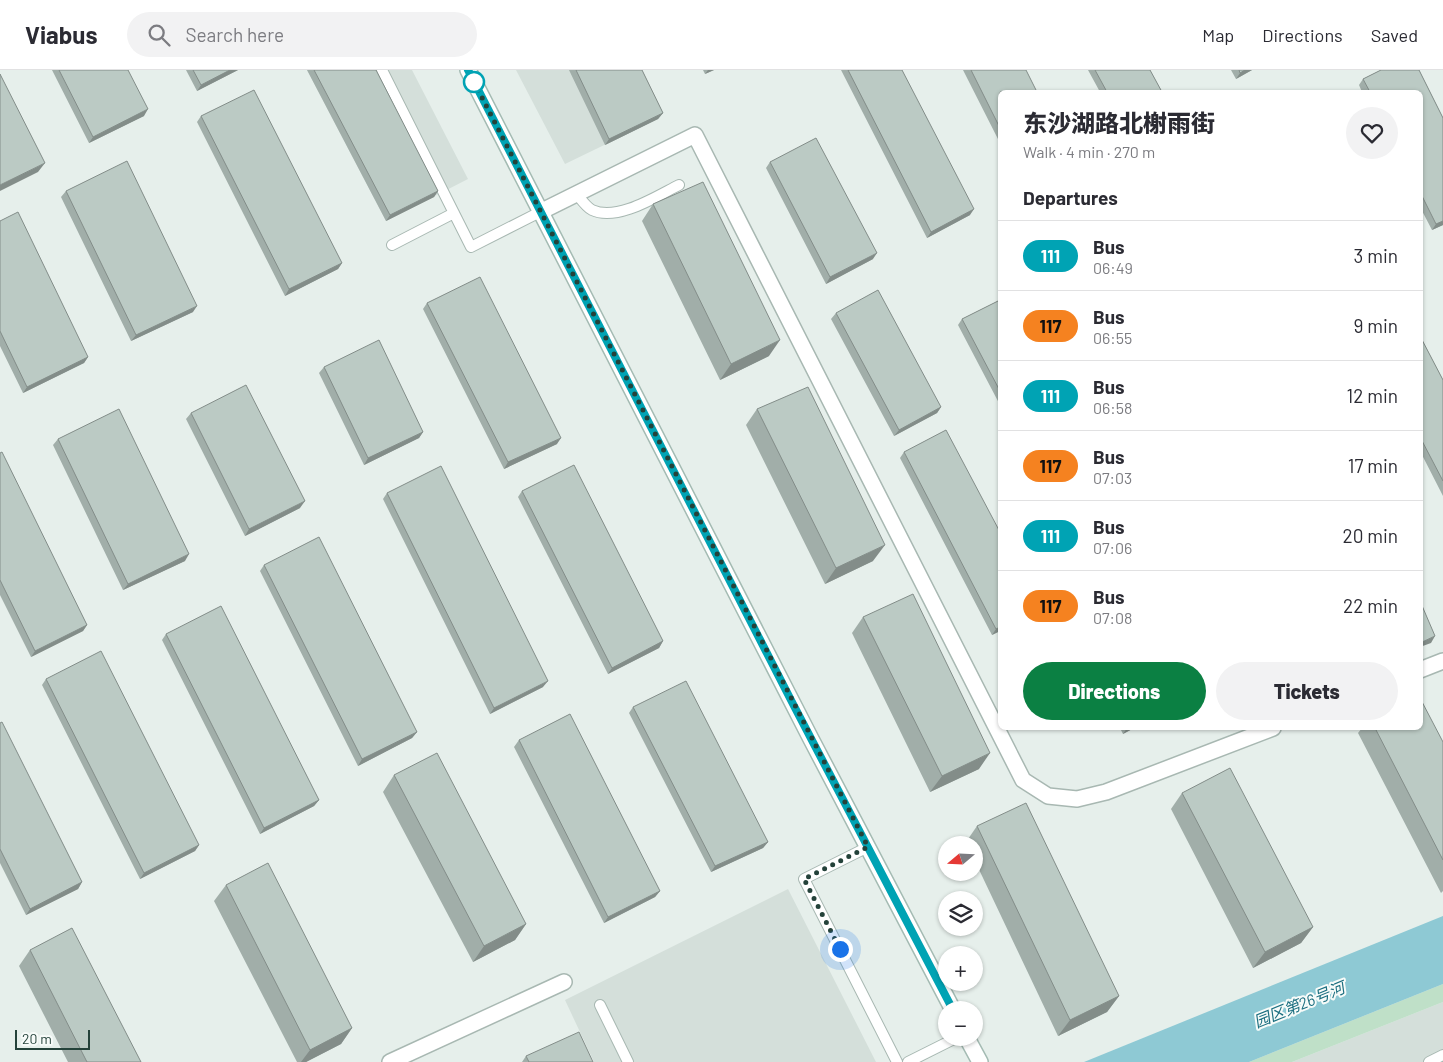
<!DOCTYPE html>
<meta charset="utf-8">
<style>
body{margin:0;font-family:Barlow,"Noto Sans SC",sans-serif;background:#f2f2f3;color:#2b2b33;height:100vh;display:flex;flex-direction:column;font-size:19px;white-space:nowrap}
*{box-sizing:border-box;margin:0}
p{font-size:16px;color:#7c7c81}
.icon{flex:none;width:28px;height:28px;fill:none;stroke:currentColor;stroke-width:2;stroke-linecap:round;stroke-linejoin:round}
.map{position:relative;flex:1;overflow:hidden}
.details{position:absolute;left:998px;top:20px;width:425px;height:640px;display:flex;flex-direction:column;background:#fff;border-radius:8px;box-shadow:0 1px 4px #0004}
.details>*{flex:none}
.badge{padding:0 10px;border-radius:16px;font-size:18px;line-height:32px}
.needle{width:32px;rotate:251deg}
.controls{position:absolute;left:938px;top:766px;display:grid;gap:10px}
.controls a{display:grid;place-items:center;width:45px;height:45px;border-radius:50%;background:#fff;box-shadow:0 1px 4px #0004;font-size:25px}
.scale{position:absolute;left:15px;bottom:12px;width:75px;box-sizing:border-box;padding-left:5px;border:2px solid #24423a;border-top:0;font-size:14px;line-height:18px;white-space:nowrap;color:#24423a;-webkit-text-stroke:4px #f7fbf9;paint-order:stroke}
.you{position:absolute;width:25px;height:25px;margin:-12px;border:4px solid #fff;border-radius:50%;background:#1a73e8;box-shadow:0 0 0 8px #1a73e833}
.map>.badge{position:absolute;translate:-50% -50%;box-shadow:0 0 0 2px #fff}
h2{padding:0 25px;font-size:19px;line-height:45px}
.round{display:grid;place-items:center;flex:none;width:52px;height:52px;border-radius:26px;background:#f2f2f3}
.headline{display:flex;align-items:center;justify-content:space-between;height:85px;padding:0 25px}
h1{font-size:24px;font-weight:800;line-height:38px}
.primary-button{display:flex;gap:10px;margin-top:auto;padding:10px 25px}
.primary-button a{flex:1;height:58px;border-radius:30px;background:#0b8043;color:#fff;font-size:20px;font-weight:800;line-height:58px;text-align:center}
.primary-button a+a{background:#f2f2f3;color:#2b2b33}
ul{padding:0;list-style:none}
li{display:flex;align-items:center;gap:15px;height:70px;padding:0 25px;border-top:1px solid #e1e1e2}
li div{flex:1}
li b{display:block;font-size:19px}
li em{font-style:normal}
li .badge{min-width:55px;font-weight:700;text-align:center}
header{display:flex;align-items:center;gap:30px;box-sizing:border-box;height:70px;padding:0 25px;background:#fff;border-bottom:1px solid #e1e1e2}
header strong{font-size:24px}
nav{display:flex;gap:28px;margin-inline-start:auto;font-size:18px}
.search{width:350px;height:45px;background:#f2f2f3;display:flex;align-items:center;gap:12px;box-sizing:border-box;padding:0 18px;border-radius:28px;color:#7c7c81;font-size:19px}
.map>svg:first-child{display:block}
.built{fill:#d4dfda}
.green{fill:#bfe0c8}
.water{fill:#8ec9d4}
.lines{fill:none;stroke-linecap:round;stroke-linejoin:round}
.lane-casing{stroke:#a8b8b2;stroke-width:12}
.street-casing{stroke:#a8b8b2;stroke-width:18}
.secondary-casing{stroke:#a4bbb3;stroke-width:18}
.lane{stroke:#fff;stroke-width:10}
.street{stroke:#fff;stroke-width:15}
.secondary{stroke:#fff;stroke-width:15}
.wall{fill:#a1aea9}
.shaded-wall{fill:#838d89}
.building{fill:#bbcac4;stroke:#838d89}
.line-casing{stroke:#fff;stroke-width:11}
.line{stroke:#00a3b4;stroke-width:8}
.walk{stroke:#24423a;stroke-width:5;stroke-dasharray:0 9}
.stop-dot{fill:#fff;stroke:#00a3b4;stroke-width:2.5}
.labels{text-anchor:middle;dominant-baseline:central;stroke-width:4;stroke-linejoin:round;paint-order:stroke}
.water-label{font-size:16px;font-style:italic;fill:#1c6f80;stroke:#f7fbf9}
</style>
<header>
<strong>Viabus</strong>
<div class="search"><svg class="icon" aria-label="search" viewBox="0 0 24 24"><circle cx="10" cy="10" r="6"/><path d="M15 15l6 6"/></svg>Search here</div>
<nav><a>Map</a><a>Directions</a><a>Saved</a></nav>
</header>
<div class="map">
<svg width="1443" height="992" viewBox="0 0 1443 992">
<rect width="100%" height="100%" fill="#e6efeb"/>
<path class="built" d="M307,0H412L468,109L386,151Z
M516,0H635L658,49L565,94Z
M788,819L876,992H594L565,930Z
M1443,932V992H1292Z"/>
<path class="green" d="M1443,914V932L1292,992H1249Z"/>
<path class="water" d="M1443,846V914L1249,992H1084Z"/>
<g class="lines">
<defs>
<path id="lane" d="M382,0L471,177L540,142
M576,123C580,128 586,137 592,140C617,152 657,126 679,115
M392,175L454,143
M868,777L804,809L897,992
M600,935L628,992
M908,992L956,968
M1429,992L1443,985"/>
<path id="street" d="M540,142L695,65L1023,710L1048,726L1077,729L1106,722L1273,658
M1420,600L1443,591
M390,992L564,912"/>
<path id="secondary" d="M468,0L811,669L953,940
M967,968L980,992"/>
</defs>
<use href="#lane" class="lane-casing"/>
<use href="#street" class="street-casing"/>
<use href="#secondary" class="secondary-casing"/>
<use href="#lane" class="lane"/>
<use href="#street" class="street"/>
<use href="#secondary" class="secondary"/>
</g>
<path class="wall" d="M52,0H128L144,46L89,73Z
M186,0H238L197,21Z
M307,0H376L438,121L434,127L386,151Z
M569,0H642L663,43L658,49L605,75Z
M703,0H714L705,4Z
M841,0H902L970,145L927,168Z
M963,0H1026L1000,22V73Z
M1088,0H1150L1162,22H1100Z
M1231,0H1252L1236,9Z
M1381,0H1419L1443,48V155L1432,160L1420,137V22H1362L1359,15L1363,9Z
M201,46L342,193L338,199L285,226L197,52Z
M770,92L873,189L826,214L766,98Z
M66,121L193,242L131,271L61,127Z
M653,134L769,286L720,310L642,151Z
M0,151L88,287L84,293L23,323L0,276Z
M1000,230V335L958,255L962,249Z
M427,233L557,374L504,399L423,239Z
M836,243L941,337L937,343L894,366L831,249Z
M1420,266L1443,310V426L1420,381Z
M324,297L423,362L419,368L364,395L319,303Z
M757,339L873,491L825,514L746,355Z
M191,343L300,438L245,466L186,349Z
M58,369L185,491L123,520L53,375Z
M904,382L1000,561L992,565L900,388Z
M0,383L87,555L83,561L31,587L0,525Z
M522,421L663,571L659,578L608,604L518,427Z
M387,423L543,617L490,644L383,429Z
M264,495L417,662L412,668L358,696L260,501Z
M863,547L979,699L930,722L852,563Z
M166,564L319,730L314,736L260,764L162,570Z
M46,609L199,775L195,781L140,809L42,615Z
M633,637L768,772L763,778L711,802L629,643Z
M0,653L82,812L78,819L26,845L0,793Z
M1120,658H1134L1123,664Z
M1362,658H1420L1443,672V821L1441,823L1358,663Z
M519,670L660,821L655,827L604,853L514,677Z
M394,705L526,854L515,870L473,892L383,722Z
M1182,723L1313,857L1301,873L1253,898L1171,739Z
M977,756L1119,926L1107,942L1058,966L974,789V775H967L966,772Z
M226,815L352,958L341,974L306,992H297L214,831Z
M30,880L141,992H68L19,896Z
M526,986L593,992H522Z"/>
<path class="shaded-wall" d="M230,0H238L197,21L201,15Z
M708,0H714L705,4Z
M1245,0H1252L1236,9L1240,3Z
M148,39L144,46L89,73L93,67Z
M663,43L658,49L605,75L609,69Z
M45,93L38,102L0,121V115Z
M438,121L434,127L386,151L390,145Z
M974,139L970,145L927,168L931,162Z
M1443,151V155L1432,160L1436,154Z
M877,183L873,189L826,214L830,207Z
M342,193L338,199L285,226L289,219Z
M197,236L193,242L131,271L136,265Z
M780,270L769,286L720,310L731,294Z
M88,287L84,293L23,323L27,317Z
M941,337L937,343L894,366L899,360Z
M423,362L419,368L364,395L368,388Z
M561,368L557,374L504,399L508,392Z
M305,431L300,438L245,466L249,459Z
M885,475L873,491L825,514L836,498Z
M189,484L185,491L123,520L128,514Z
M87,555L83,561L31,587L35,581Z
M1000,557V561L992,565L996,559Z
M1435,566L1431,573L1420,577V573Z
M663,571L659,578L608,604L612,598Z
M548,611L543,617L490,644L494,638Z
M1127,658H1134L1123,664Z
M417,662L412,668L358,696L362,689Z
M990,683L979,699L930,722L942,706Z
M319,730L314,736L260,764L264,758Z
M768,772L763,778L711,802L715,796Z
M199,775L195,781L140,809L144,803Z
M82,812L78,819L26,845L30,839Z
M660,821L655,827L604,853L608,847Z
M526,854L515,870L473,892L484,876Z
M1313,857L1301,873L1253,898L1265,882Z
M1119,926L1107,942L1058,966L1070,950Z
M352,958L341,974L306,992H301L310,980Z"/>
<path class="building" d="M59,0H128L148,39L93,67Z
M193,0H230L201,15Z
M314,0H376L438,121L390,145Z
M576,0H642L663,43L609,69Z
M848,0H902L974,139L931,162Z
M971,0H1026L1037,22H1000V58Z
M1095,0H1150L1162,22H1107Z
M1239,0H1245L1240,3Z
M1381,0H1419L1443,48V151L1436,154L1420,122V22H1370L1363,9Z
M0,4L45,93L0,115Z
M254,20L342,193L289,219L201,46Z
M816,68L877,183L830,207L770,92Z
M127,91L197,236L136,265L66,121Z
M703,112L780,270L731,294L653,134Z
M18,142L88,287L27,317L0,261V151Z
M480,207L561,368L508,392L427,233Z
M878,220L941,337L899,360L836,243Z
M1000,230V321L962,249Z
M1420,266L1443,310V411L1420,367Z
M379,270L423,362L368,388L324,297Z
M246,315L305,431L249,459L191,343Z
M808,317L885,475L836,498L757,339Z
M119,339L189,484L128,514L58,369Z
M946,360L1000,462V557L996,559L904,382Z
M2,382L87,555L35,581L0,510V383Z
M574,395L663,571L612,598L522,421Z
M441,396L548,611L494,638L387,423Z
M319,467L417,662L362,689L264,495Z
M913,524L990,683L942,706L863,547Z
M1420,531L1435,566L1420,573Z
M221,536L319,730L264,758L166,564Z
M101,581L199,775L144,803L46,609Z
M686,611L768,772L715,796L633,637Z
M1420,628L1443,672V790L1375,658H1420Z
M570,644L660,821L608,847L519,670Z
M2,652L82,812L30,839L0,779V653Z
M437,683L526,854L484,876L394,705Z
M1230,698L1313,857L1265,882L1182,723Z
M1026,733L1119,926L1070,950L977,756Z
M268,793L352,958L310,980L226,815Z
M72,858L141,992H87L30,880Z
M579,962L593,992H529L526,986Z"/>
<g class="lines">
<defs>
<path id="line" d="M468,0L793,634L953,940"/>
</defs>
<use href="#line" class="line-casing"/>
<use href="#line" class="line"/>
<path class="walk" d="M474,12L868,777L804,809L840,879"/>
</g>
<circle class="stop-dot" cx="474" cy="12" r="10"/>
<g class="labels">
<g class="water-label">
<text transform="translate(1299 934) rotate(-22)">园区第26号河</text>
</g>
</g>
</svg>
<div class="controls">
<a><svg class="needle" viewBox="-14 -14 28 28"><path d="M0-13l5 13h-10z" fill="#e53935"/><path d="M0 13l5-13h-10z" fill="#7c7c81"/></svg></a>
<a><svg class="icon" aria-label="layers" viewBox="0 0 24 24"><path d="M12 4l9 5-9 5-9-5zM3 14l9 5 9-5"/></svg></a>
<a>+</a>
<a>−</a>
</div>
<div class="scale">20 m</div>
<div class="you" style="left:840px;top:879px"></div>
<section class="details">
<div class="headline"><div><h1>东沙湖路北榭雨街</h1><p>Walk · 4 min · 270 m</p></div><a class="round"><svg class="icon" aria-label="heart" viewBox="0 0 24 24"><path d="M12 20l-8-8c-3-5 5-10 8-4 3-6 11-1 8 4z"/></svg></a></div>
<h2>Departures</h2>
<ul>
<li><span class="badge" style="background:#00a3b4;color:#fff">111</span><div><b>Bus</b><p>06:49</p></div><em>3 min</em></li>
<li><span class="badge" style="background:#f58220;color:#111">117</span><div><b>Bus</b><p>06:55</p></div><em>9 min</em></li>
<li><span class="badge" style="background:#00a3b4;color:#fff">111</span><div><b>Bus</b><p>06:58</p></div><em>12 min</em></li>
<li><span class="badge" style="background:#f58220;color:#111">117</span><div><b>Bus</b><p>07:03</p></div><em>17 min</em></li>
<li><span class="badge" style="background:#00a3b4;color:#fff">111</span><div><b>Bus</b><p>07:06</p></div><em>20 min</em></li>
<li><span class="badge" style="background:#f58220;color:#111">117</span><div><b>Bus</b><p>07:08</p></div><em>22 min</em></li>
</ul>
<div class="primary-button"><a>Directions</a><a>Tickets</a></div>
</section>
</div>
